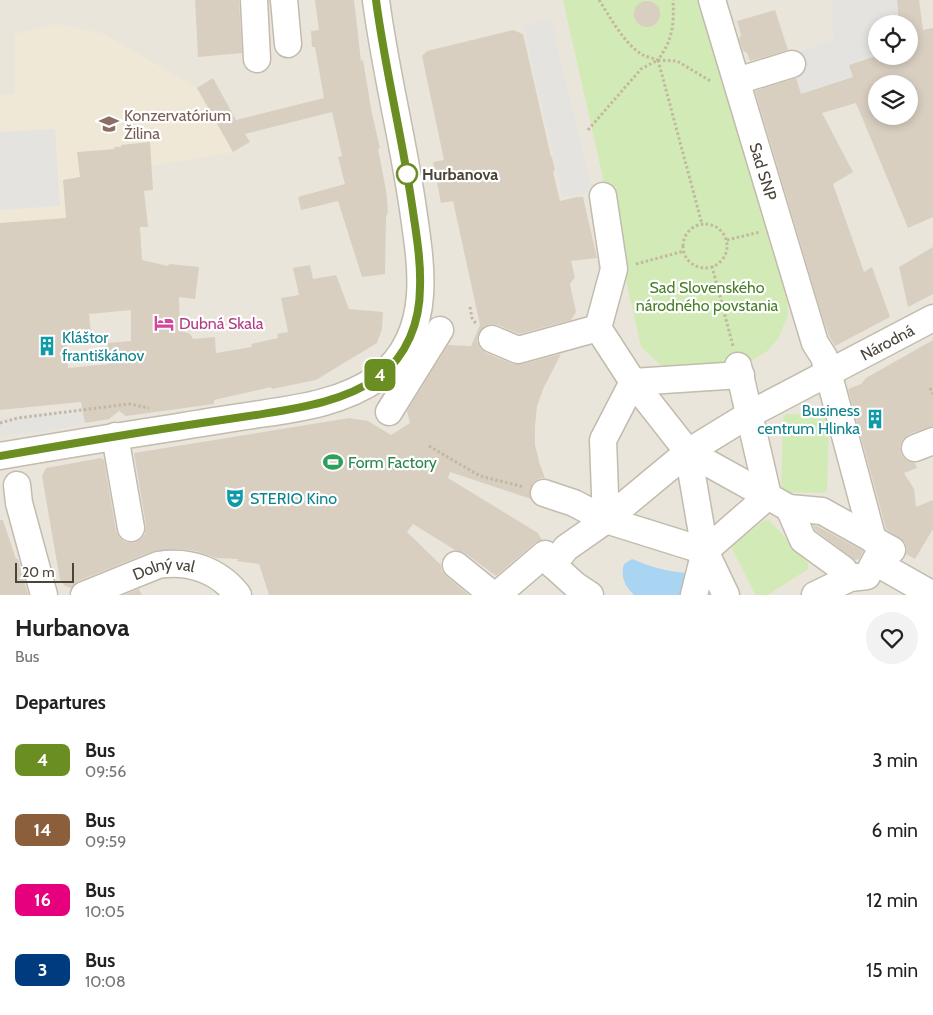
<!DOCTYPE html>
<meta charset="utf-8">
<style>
body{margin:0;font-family:Cabin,sans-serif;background:#f2f2f2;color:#222;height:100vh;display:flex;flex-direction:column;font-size:19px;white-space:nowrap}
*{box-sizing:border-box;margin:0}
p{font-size:16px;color:#767676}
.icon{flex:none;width:28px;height:28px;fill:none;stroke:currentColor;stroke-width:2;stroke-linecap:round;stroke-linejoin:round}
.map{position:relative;height:595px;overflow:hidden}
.details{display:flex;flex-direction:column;background:#fff;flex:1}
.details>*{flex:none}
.badge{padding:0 10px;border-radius:8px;font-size:18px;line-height:32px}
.buttons{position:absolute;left:868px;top:15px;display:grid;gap:10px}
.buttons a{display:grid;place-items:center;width:50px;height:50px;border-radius:50%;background:#fff;box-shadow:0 2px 8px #0003;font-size:25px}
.scale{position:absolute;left:15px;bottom:12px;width:59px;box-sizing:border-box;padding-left:5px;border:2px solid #4b4439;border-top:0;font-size:14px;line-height:18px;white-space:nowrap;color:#4b4439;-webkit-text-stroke:4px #fff;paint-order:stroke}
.map>.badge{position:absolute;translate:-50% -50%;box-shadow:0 0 0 2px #fff}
h2{padding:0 15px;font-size:19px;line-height:45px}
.round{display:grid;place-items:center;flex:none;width:52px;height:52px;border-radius:26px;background:#f2f2f2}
.head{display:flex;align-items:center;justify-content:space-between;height:85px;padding:0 15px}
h1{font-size:24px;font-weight:700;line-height:38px}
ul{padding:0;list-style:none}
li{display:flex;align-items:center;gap:15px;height:70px;padding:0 15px}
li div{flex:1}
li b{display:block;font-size:19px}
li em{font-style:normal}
li .badge{min-width:55px;font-weight:700;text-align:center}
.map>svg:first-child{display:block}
.residential{fill:#eae5da;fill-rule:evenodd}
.education{fill:#efe8d6}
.green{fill:#d2eab5}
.parking{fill:#e5e3e0}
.water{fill:#a9d4f2}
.building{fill:#d8cfc1;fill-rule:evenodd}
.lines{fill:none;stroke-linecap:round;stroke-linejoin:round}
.minor-casing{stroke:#c2bbae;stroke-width:29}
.path{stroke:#c4b79f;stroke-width:3;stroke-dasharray:2.5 2.5;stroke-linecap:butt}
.minor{stroke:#fff;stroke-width:26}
.line-casing{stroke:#fff;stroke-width:11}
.line{stroke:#6b8e23;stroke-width:8}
.stop-dot{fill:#fff;stroke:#6b8e23;stroke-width:2.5}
.labels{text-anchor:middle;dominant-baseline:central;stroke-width:4.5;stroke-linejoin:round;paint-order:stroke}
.education-label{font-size:16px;fill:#785e54;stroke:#fff;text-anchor:start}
.street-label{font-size:16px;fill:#4b4439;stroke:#fff}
.stop-label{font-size:16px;font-weight:bold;fill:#4b4439;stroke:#fff;text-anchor:start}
.park-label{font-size:16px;fill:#4a7f2a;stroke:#fff}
.hotel-label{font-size:16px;fill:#b23c85;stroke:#fff;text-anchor:start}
.culture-label{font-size:16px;fill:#0d838f;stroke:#fff;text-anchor:start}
.leisure-label{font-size:16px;fill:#27864d;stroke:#fff;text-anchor:start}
</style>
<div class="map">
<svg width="933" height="595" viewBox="0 0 933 595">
<rect width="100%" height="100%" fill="#f6f3ec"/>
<path class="residential" d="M0,0H933V595H0ZM876,24H909V56H876ZM876,84H909V116H876Z"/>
<path class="education" d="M56,24L102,33L197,88L233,152L152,166L153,188L155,190L144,191L148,227L0,267V95L15,94V34Z"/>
<path class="green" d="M563,0H701L787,300L788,315L778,339L766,352L752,360L738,366L664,368L641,347Z
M787,414H826L829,418L827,490L825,493L784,492L781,489L783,417Z
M765,520L770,521L808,563V569L768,595H756L732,549L733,545Z"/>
<path class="parking" d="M832,0H897L899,24H876V56L849,65L853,77L801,94L790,55L835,39L832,30Z
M551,19L592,191L563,198L523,25Z
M55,129L60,206L0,210V132Z
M111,406L109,419L38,432L0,435V417Z"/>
<path class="water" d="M632,559C651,567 668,572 689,573L685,595H634C625,586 620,577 624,564Z"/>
<path class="building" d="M195,0H239L242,53L198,57Z
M315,0H354L361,61L363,60L372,114L380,148L378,149L386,190L388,211L386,218L385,274L362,277L338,201L301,210L298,197L345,184L338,157L342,156L332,112L245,134L250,142L233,152L197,88L213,78L236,120L324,98L315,47H312L311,31L319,30Z
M897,0H919L923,30L933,28V217L908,228L856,103L822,113L853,172L833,184L864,272L872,267L890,317L835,346L830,338L823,319L755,91L796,78L801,94L853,77L849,65L876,56H909V22L899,24ZM876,84H909V116H876Z
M634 14a13 13 0 1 1 26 0a13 13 0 1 1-26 0Z
M775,10L788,50L750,61L747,53L743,51L739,39L741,35L737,21Z
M513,30L523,34L551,157H552L555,170L553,172L560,201L577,197H583L597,258L571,261L575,277L570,284L576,312L571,320L519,334L498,325L490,324L483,327L478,334L477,341L480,348L486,353L513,364H522L561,354L544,387L537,406L535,426V445L540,465L545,478H541L534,482L530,489L531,499L450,472L448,478L538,533L542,540L535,543L496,576L465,553L455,550L413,524L407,532L441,565L442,571L447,577L469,595H269L259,564L236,561L239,559L216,558L196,551L181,549L153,551L78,581L71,588L65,586L60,580L42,476L46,468L101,458L104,460L116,531L120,538L125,542L133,543L141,539L145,534L146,526L134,453L349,418L368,421L391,435L410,423L407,411L448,345L471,346L480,325L453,201L441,203L433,162L444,160L422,56L427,51Z
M150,142L153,190L144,191L148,227H140L142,260L168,266L169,264L199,267L195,299L179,297L180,330L190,334L193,339L215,337L216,353L252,347L251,344L278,338L277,334L288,332L281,298L299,295L293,268L310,265L313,279L336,275L349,309L383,312L382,329L377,343L316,380L272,389L271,387L214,400V404L126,416L119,411L109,419L85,423L81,402L0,410V223L66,218L63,180L80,177L77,152L115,149L114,147H121V145ZM131,310V341L107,343L109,364L68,368L66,336L91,334L89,314Z
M933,247V294L908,307L899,267Z
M933,340V426L909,434L903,439L900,446L901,454L905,459L915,463L917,468L904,473L914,489L916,507L933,500V529L915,559L906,554L907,549L905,542L886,529L848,389L861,384L866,378Z
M0,520H3L16,559H18L28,595H0Z
M813,525L817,526L863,551L859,559L855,560L815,530Z
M139,589L142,595H124Z"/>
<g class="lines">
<defs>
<g id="minor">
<path d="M254,0L257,59"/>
<path d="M284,0L288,44"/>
<path id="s1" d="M712,0L815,343L824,357L873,540"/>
<path d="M737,81L792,64"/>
<path d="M598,328L614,269L603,196"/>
<path d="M492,339L518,350L598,328L633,382L688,452L789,508L822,511L892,550"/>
<path d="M389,412L440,330"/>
<path d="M115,436L131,528"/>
<path d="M915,448L933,441"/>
<path d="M688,452L705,551L726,595"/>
<path d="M0,456C59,446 119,436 178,427C206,422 233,418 260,414C301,408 344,402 379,377C405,358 418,327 420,295C422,267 417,237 413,209C403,139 385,70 376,0"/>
<path d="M17,485L19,503L44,595"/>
<path d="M544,493L574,503L606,520L603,440L633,382L741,375"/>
<path d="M789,508L803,540L843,569L850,578"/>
<path d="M606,520L705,551L768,496L738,366"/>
<path d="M875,562L933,595"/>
<path d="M456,565L493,595"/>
<path id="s2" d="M84,595L158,565C189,560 218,570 238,595"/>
<path d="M497,595L545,554L553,565"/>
<path id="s3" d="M590,595L575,585L553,565L566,548L606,520L688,452L750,414L933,318"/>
<path d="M694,595L705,551"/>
<path d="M815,595L850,578L867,576L883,546"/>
</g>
</defs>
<use href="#minor" class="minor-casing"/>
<path class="path" d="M599,0C610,17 625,45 643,55C647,57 653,58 658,60C673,39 674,25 673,0
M658,60L702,224
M588,130L641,69L658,60L677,61L712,82
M683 246a22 22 0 1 1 44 0a22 22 0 1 1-44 0Z
M727,240L760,232
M636,264L684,251
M712,266L733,346
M470,307L472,318L477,325
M930,388L933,394
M0,423L18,418L129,404L149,408
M429,446L480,476L524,487"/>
<use href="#minor" class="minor"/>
</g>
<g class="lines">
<defs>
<path id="line" d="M0,456C58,446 116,436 175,427C202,423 229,419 256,415C299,408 343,402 379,377C407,356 420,322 420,287C421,260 416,232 412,205C402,136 385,69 376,0"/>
</defs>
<use href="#line" class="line-casing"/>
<use href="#line" class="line"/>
</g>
<defs>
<symbol id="school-bare" viewBox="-9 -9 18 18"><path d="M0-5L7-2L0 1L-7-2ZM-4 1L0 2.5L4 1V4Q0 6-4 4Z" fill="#8d6e63" stroke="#fff" stroke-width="2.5" paint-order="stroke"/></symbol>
<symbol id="hotel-bare" viewBox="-9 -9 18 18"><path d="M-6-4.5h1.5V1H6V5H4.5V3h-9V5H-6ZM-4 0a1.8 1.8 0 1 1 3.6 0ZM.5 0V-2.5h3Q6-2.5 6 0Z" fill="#d1479c" stroke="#fff" stroke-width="2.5" paint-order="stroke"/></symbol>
<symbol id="building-bare" viewBox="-9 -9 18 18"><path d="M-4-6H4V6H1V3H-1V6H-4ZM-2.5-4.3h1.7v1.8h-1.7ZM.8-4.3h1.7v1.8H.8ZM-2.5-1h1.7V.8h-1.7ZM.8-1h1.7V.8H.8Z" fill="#0f9aa8" stroke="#fff" stroke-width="2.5" paint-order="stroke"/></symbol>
<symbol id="stadium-bare" viewBox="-9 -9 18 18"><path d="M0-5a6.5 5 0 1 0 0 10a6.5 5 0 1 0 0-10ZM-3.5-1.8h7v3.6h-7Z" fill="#2e9e5b" stroke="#fff" stroke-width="2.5" paint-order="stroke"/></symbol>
<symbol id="theatre-bare" viewBox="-9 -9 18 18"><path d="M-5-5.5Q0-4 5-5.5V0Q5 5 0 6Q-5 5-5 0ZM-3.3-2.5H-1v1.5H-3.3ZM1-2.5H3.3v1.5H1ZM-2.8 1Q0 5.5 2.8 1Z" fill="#0f9aa8" stroke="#fff" stroke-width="2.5" paint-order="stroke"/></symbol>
</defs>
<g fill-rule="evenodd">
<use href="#school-bare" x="95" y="110" width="28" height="28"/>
<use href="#hotel-bare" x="150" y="309" width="28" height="28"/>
<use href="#building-bare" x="33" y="332" width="28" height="28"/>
<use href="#building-bare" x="861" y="405" width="28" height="28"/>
<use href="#stadium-bare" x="319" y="448" width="28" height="28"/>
<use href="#theatre-bare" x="221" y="484" width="28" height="28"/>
</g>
<circle class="stop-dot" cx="407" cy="174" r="10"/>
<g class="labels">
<g class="education-label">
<text x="124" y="115">Konzervatórium<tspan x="124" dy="18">Žilina</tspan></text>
</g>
<g class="street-label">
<text stroke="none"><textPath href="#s1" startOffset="179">Sad SNP</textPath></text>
<text stroke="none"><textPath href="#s3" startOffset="452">Národná</textPath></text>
<text stroke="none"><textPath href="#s2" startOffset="85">Dolný val</textPath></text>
</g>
<g class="stop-label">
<text x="422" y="174">Hurbanova</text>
</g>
<g class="park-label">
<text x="707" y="287">Sad Slovenského<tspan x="707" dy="18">národného povstania</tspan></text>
</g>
<g class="hotel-label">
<text x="179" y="323">Dubná Skala</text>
</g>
<g class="culture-label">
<text x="62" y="337">Kláštor<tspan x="62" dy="18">františkánov</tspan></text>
<text x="860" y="410" text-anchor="end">Business<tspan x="860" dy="18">centrum Hlinka</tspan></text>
<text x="250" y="498">STERIO Kino</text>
</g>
<g class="leisure-label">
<text x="348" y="462">Form Factory</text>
</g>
</g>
</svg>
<div class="buttons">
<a><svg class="icon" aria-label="locate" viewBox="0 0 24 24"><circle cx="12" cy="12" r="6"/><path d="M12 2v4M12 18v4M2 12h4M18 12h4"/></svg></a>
<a><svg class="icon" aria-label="layers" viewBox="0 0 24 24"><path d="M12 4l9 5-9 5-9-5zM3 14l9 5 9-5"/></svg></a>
</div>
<div class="scale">20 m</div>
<b class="badge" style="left:380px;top:375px;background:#6b8e23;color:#fff">4</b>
</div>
<section class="details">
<div class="head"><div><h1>Hurbanova</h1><p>Bus</p></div><a class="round"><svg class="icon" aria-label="heart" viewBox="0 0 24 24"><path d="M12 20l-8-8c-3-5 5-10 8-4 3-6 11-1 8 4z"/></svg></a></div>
<h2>Departures</h2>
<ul>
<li><span class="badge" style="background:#6b8e23;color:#fff">4</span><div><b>Bus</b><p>09:56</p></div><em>3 min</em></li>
<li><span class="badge" style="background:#8b5e3c;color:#fff">14</span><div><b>Bus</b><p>09:59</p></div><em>6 min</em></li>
<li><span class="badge" style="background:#e6007e;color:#fff">16</span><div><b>Bus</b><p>10:05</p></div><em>12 min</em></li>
<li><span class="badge" style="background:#003b80;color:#fff">3</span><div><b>Bus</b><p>10:08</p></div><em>15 min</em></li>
</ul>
</section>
